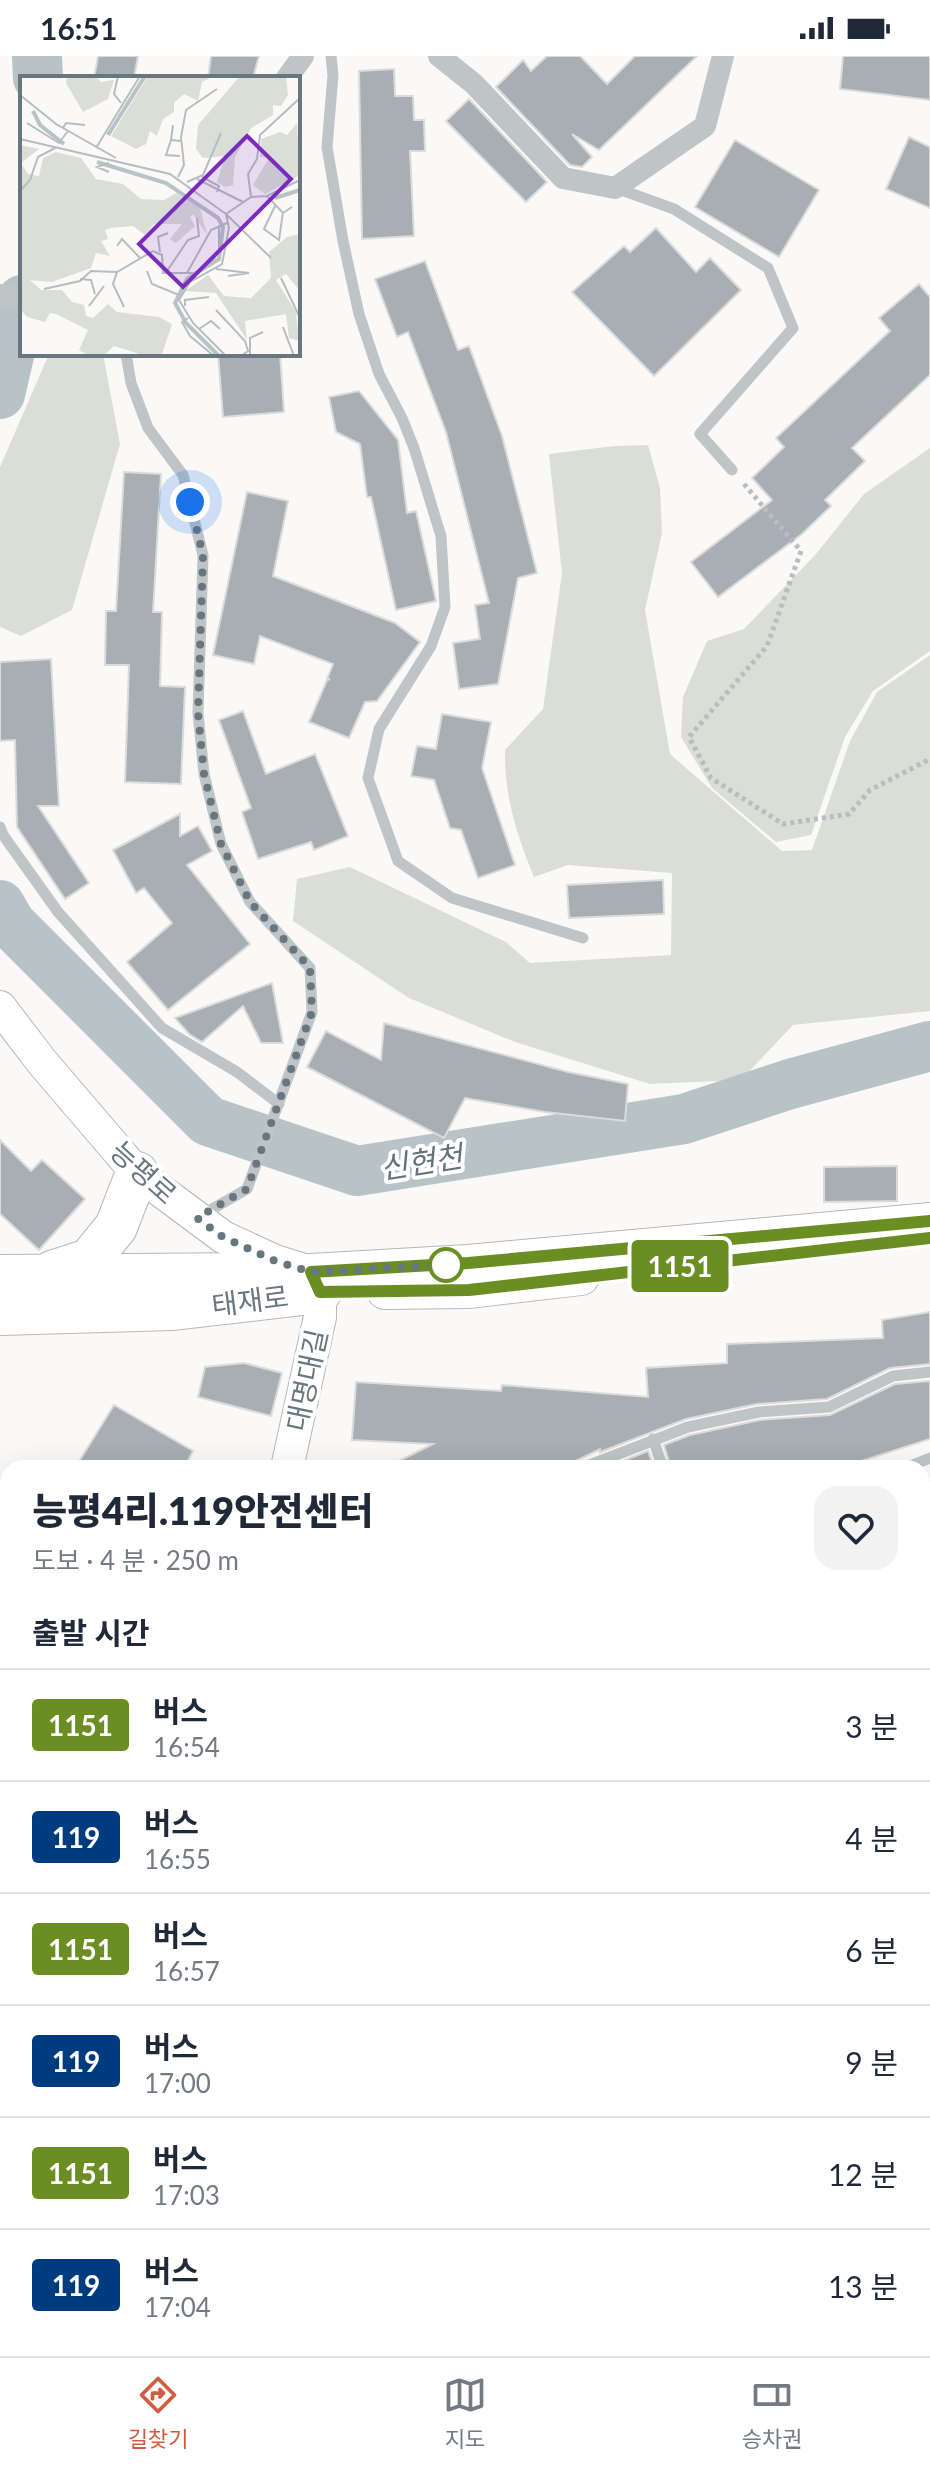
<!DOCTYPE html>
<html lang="ko">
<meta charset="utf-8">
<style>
body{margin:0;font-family:Lato,"Noto Sans KR",sans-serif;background:#f2f2f3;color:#1f2937;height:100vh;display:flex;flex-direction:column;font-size:30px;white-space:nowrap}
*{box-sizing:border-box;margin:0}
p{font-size:26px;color:#747a83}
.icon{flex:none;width:44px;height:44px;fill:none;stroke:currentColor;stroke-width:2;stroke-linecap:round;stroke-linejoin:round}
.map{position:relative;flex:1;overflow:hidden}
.panel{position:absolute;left:0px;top:1404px;width:930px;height:896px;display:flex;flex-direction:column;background:#fff;border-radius:24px 24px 0 0;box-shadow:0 8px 32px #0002}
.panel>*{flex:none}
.badge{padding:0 16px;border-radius:6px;font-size:28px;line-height:52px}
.you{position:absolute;width:40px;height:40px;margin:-20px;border:6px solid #fff;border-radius:50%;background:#1a73e8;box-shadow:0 0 0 12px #1a73e833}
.map>.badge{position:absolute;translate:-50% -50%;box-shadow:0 0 0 4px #fff}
h2{padding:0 32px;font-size:30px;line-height:72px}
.round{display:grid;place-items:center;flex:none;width:84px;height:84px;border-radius:24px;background:#f2f2f3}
.summary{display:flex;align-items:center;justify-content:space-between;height:136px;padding:0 32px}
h1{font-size:38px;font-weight:800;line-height:60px}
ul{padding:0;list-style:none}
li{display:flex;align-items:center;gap:24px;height:112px;padding:0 32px;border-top:2px solid #e0e1e3}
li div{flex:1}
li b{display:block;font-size:30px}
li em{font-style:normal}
li .badge{min-width:88px;font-weight:700;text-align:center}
.status{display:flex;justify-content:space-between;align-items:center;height:56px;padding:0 40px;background:#fff;direction:ltr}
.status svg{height:22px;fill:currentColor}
.menu{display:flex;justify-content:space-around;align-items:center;height:112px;border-top:2px solid #e0e1e3;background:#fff;font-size:22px;color:#747a83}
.menu a{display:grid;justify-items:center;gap:4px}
.menu .active{color:#d25c3f}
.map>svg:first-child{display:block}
.green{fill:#daded7}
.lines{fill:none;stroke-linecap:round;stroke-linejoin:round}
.river{stroke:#b8c3c7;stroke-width:50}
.building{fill:#a7aeb4;stroke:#dbdbda;stroke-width:2}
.secondary-casing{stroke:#b2b8bc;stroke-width:34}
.primary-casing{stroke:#b3b8bb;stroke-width:38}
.highway-casing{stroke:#b5b9bc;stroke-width:44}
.path{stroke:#babdc0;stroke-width:5;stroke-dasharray:4 4;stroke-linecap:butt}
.lane{stroke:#bfc4c7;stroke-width:11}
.street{stroke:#bfc4c7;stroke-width:22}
.secondary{stroke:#fff;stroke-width:32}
.primary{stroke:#fff;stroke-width:36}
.highway{stroke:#fff;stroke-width:42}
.line-casing{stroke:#fff;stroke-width:18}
.line{stroke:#6b8e23;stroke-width:12}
.walk{stroke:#67767f;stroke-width:8;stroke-dasharray:0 14.4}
.stop-dot{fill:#fff;stroke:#6b8e23;stroke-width:4}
.labels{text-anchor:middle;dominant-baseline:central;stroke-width:8;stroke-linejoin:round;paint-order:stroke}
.street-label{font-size:28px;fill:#67767f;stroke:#fff}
.water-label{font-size:30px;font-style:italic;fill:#627479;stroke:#fff}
.inset-river{fill:none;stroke:#b8c3c7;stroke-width:4}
.inset-road{fill:none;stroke:#b6bdc1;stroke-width:2}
.view{fill:#7b2cbf;fill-opacity:0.15;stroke:#7b2cbf;stroke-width:4}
.inset-edge{fill:none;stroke:#67767f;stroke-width:4}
</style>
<div class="status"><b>16:51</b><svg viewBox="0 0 49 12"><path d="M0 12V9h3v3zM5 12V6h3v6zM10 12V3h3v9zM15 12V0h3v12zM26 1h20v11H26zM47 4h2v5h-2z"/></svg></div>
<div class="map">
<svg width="930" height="2300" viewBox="0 0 930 2300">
<rect width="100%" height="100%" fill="#faf9f8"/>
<path class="green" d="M49,298H103L120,388L72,554L21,580L0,571V411Z
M648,389L660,432L662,477L645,554L670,698L782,795L812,794L850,685L877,636L930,599V955L793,969L741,1024L650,1028L515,986L409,942L293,865L297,823L350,811L506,886L530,907L671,899L672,817L568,809L534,821C517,780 504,739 505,694L543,653L562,517L549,398L614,390Z
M930,392V595L873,635L845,681L811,779L776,786L712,732L681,681L683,641L707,585L744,573L816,498L864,438Z
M922,1810L930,1821V2300H923L920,2292Z
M8,2272V2292H450L455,2300H0V2292Z
M483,2292H642L650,2300H469Z"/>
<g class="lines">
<path class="river" d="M37,0L38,22
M0,338L22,244
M0,849L11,868L208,1065L357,1115L684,1063L790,1028L930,990"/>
</g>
<path class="building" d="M98,0H138L134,22H94Z
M211,0H259L253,22H208Z
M547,0H580L607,28L635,0H697L599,94L572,78L592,101L582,111L570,109L496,31L523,4L531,15Z
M843,0H930V44L840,33Z
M394,13L395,40H413L414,64H424L425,95H410L414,180L362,183L359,15Z
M469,43L547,126L526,146L446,65Z
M909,81L930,91V152L886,133Z
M735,84L819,134L779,201L695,151Z
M656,172L696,216L710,202L741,234L654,320L572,236L624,190L630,196Z
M425,205L458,294L469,290L502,380L537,517L518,522L498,628L459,633L453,587L480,583L475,549L489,547L446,376L408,276L397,281L375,223Z
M919,228L930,241V319L852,392L865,405L825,444L831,450L802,478L718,541L691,506L772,444L752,422L784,391L776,382L890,275L879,262Z
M218,298H280L284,356L223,361Z
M359,335L398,384L407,457L416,455L436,545L396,554L371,441H367L360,388L336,376L329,341Z
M124,416L161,418L153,556H162L160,630L185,631L181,728L125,726L129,609H105L106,555H116Z
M247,436L288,445L273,520L395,567L420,586L377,645L365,646L349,682L309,666L327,624L330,623H327L333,608L260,580L254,608L213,599Z
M51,603L59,750H38L89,827L65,843L17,771L15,684L0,685V606Z
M243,655L266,718L315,698L348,780L314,794L311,786L258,803L242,756L251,752L219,664Z
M442,658L491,666L482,712L515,809L478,822L461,774L450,772L434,724L411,720L417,690L436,693Z
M180,758V780L198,770L212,795L187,809L250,888L168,954L127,906L172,867L144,832L136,837L113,794Z
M663,824L664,858L569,862L567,829Z
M272,927L283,987H261L243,950L202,986L189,978L175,962Z
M384,967L568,1016L628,1028L625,1065L545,1056L465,1042L444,1082L307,1011L326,975L381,1004Z
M0,1084L31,1115L42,1104L85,1143L39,1194L0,1158Z
M897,1110V1145L824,1146V1111Z
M930,1256V1308L890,1312L827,1343L757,1348L686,1363L600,1396V1393L561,1412L486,1406L488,1412H385L433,1388L352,1384L356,1326L501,1335L502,1329L648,1341L646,1312L727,1307V1288L883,1282L882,1264Z
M244,1307L282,1317L271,1360L198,1341L205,1311Z
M930,1325V1383L855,1407V1410L843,1412H671L664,1389L690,1379L760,1364L830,1359L895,1328Z
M114,1349L193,1395L184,1412H93L80,1404Z
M648,1395L654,1412H606Z"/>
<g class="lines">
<defs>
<path id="secondary" d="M0,951L42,1006L137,1117L223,1181L275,1205L311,1216L320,1236V1261L287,1412
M0,2105L8,2073"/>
<path id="primary" d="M311,1216L468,1207L930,1165
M385,1235L469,1234L581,1221"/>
<path id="highway" d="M52,1216L89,1204L116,1171L137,1117
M0,1220L262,1218
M0,1258L173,1253L320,1236"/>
</defs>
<use href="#secondary" class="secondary-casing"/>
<use href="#primary" class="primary-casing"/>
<use href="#highway" class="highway-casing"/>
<path class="path" d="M744,428L801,495L767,590L689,681L711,722L783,768L849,758L870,734L930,703"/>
<path class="lane" d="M331,0L333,19L327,91L343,185L359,258L379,318L402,362L414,392L441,480L445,551L431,590L379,673L368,722L398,805L452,842L583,882
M616,132L674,153L768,212L793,272L700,378L732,414
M126,298L131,327L148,372L183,419L203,499L198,657L204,718L221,788L250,846L310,912L312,956L247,1133L200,1160
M0,771L3,779L58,856L162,972L237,1016L279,1048
M653,1383L663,1412
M582,1412L688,1371L759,1356L829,1351L893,1320L930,1316
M905,1412L930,1402
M0,1863L8,1864
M695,2300L703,2292"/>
<path class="street" d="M439,0L474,28L563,122L615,132L705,70L723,0
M287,22L303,0
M0,239L22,242
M678,2292L685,2300"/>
<use href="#secondary" class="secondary"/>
<use href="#primary" class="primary"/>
<use href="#highway" class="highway"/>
</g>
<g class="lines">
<defs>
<path id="line" d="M930,1165L468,1207L311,1216L320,1236L469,1234L930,1182"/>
</defs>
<use href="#line" class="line-casing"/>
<use href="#line" class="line"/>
<path class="walk" d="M190,446L203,499L198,657L204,718L221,788L250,846L310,912L312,956L247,1133L197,1162L223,1181L275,1205L311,1216L446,1209"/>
</g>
<circle class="stop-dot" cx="446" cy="1209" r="16"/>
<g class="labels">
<g class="street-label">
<text transform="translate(144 1116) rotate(42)">능평로</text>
<text transform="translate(250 1244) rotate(-7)">태재로</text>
<text transform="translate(306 1324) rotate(-78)">대명대길</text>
</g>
<g class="water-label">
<text transform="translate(421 1105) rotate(-9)">신현천</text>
</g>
</g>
<g transform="translate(20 20)">
<rect width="280" height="280" fill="#faf9f8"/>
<path d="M48,0H75L81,6L94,4L88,23L63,36L46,7ZM128,0H194L182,6L178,25L164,18L154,27V36L143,43L137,60L130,55L126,68L116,73L91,60ZM220,0H266L268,19L261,30L253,29V39L231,52L215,81L213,109L205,111L197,106L205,80L183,82L176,73L178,49ZM277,47L280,99L245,118L233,109L249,82L240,81L241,63L260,56L267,59ZM0,69L19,73L1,87L8,98L19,100L23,82L36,76L61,82L76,103L103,108L121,123L144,124L156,117L180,132L187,159L173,138L170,141L175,150L156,167L150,163L162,148H134L125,159L113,150L91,152L85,154L88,163L81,165L90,180L76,177L71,192L32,206L10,204L21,214H42L52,226L64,229L66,240L73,242L88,228L97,236L139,241L152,248L142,278L126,280L94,270L83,280L66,278L59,274L68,254L36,238L30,237L25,246L7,241L0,233ZM280,158V215L266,198L256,204L276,236L279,265L269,262L266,238L225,245L227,264L196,217L165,215L188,199L204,220L231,222L251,202L249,176L267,161Z" fill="#daded7"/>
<path class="inset-river" d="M13,35L20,49L44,68M88,59L125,0M77,86L146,107L198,142L203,151L199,183L167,203L155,227L166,247L199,280M255,122L280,114"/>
<path class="inset-road" d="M98,0L94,18L101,27M0,19L36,48L96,82M7,47L39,67L48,55M153,49L151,64L161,65M43,52L46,47L65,49M0,63L150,98L206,138L209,152L202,188L170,206L159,224L173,247L206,280M151,64L146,79L160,80M76,72L120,0M89,87L77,91L89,96M158,101L164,89L161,61L166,34L197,13M182,101L199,110L197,116M177,103L223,126M167,106L183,99L201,57M0,115L10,104L18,81L35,72M247,120L263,137L272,131M231,121L228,98L237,83L240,59L280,22M255,130L244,153L259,164L263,136M206,138L231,121L247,120L280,104M206,138L251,182M97,170L102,163L120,182M140,176L138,161L148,157M192,186L199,174V149M196,193L229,197L208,200M127,195L132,208L159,219M147,195L168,164L179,160L177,142M97,196L93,208L104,231M167,197L191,154L207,147M261,202L280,242M60,203L71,204L75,218M24,213L60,205L71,195L97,196L133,175L142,179L143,197H172L176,203M69,230L84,210M165,230V224L189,221M196,234L225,265L228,275L221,280M168,242L162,246L170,260L194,280M263,251L274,280M179,253L191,245L200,253M230,280V262L243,256"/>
<path class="view" d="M227,60L271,103L163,211L119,168Z"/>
<rect width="280" height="280" class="inset-edge"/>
</g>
</svg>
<div class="you" style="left:190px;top:446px"></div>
<b class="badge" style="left:680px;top:1210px;background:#6b8e23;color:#fff">1151</b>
<section class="panel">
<div class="summary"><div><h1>능평4리.119안전센터</h1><p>도보 · 4 분 · 250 m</p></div><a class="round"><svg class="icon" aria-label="heart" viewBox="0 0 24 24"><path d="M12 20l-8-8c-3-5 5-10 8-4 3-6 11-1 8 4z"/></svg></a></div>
<h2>출발 시간</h2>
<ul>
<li><span class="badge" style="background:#6b8e23;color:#fff">1151</span><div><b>버스</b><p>16:54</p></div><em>3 분</em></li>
<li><span class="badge" style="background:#003b80;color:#fff">119</span><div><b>버스</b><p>16:55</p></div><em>4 분</em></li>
<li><span class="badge" style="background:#6b8e23;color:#fff">1151</span><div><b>버스</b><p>16:57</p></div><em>6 분</em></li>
<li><span class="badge" style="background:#003b80;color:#fff">119</span><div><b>버스</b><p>17:00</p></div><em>9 분</em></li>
<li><span class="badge" style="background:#6b8e23;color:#fff">1151</span><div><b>버스</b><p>17:03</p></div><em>12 분</em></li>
<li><span class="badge" style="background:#003b80;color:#fff">119</span><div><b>버스</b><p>17:04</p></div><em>13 분</em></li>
</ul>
</section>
</div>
<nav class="menu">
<a class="active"><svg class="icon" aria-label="directions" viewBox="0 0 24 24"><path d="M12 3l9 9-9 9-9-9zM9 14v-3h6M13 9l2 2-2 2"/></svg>길찾기</a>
<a><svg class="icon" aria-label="map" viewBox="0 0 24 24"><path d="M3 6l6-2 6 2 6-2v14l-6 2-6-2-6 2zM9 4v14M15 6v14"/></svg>지도</a>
<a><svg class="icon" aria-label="tickets" viewBox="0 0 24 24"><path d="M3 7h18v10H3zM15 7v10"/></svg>승차권</a>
</nav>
